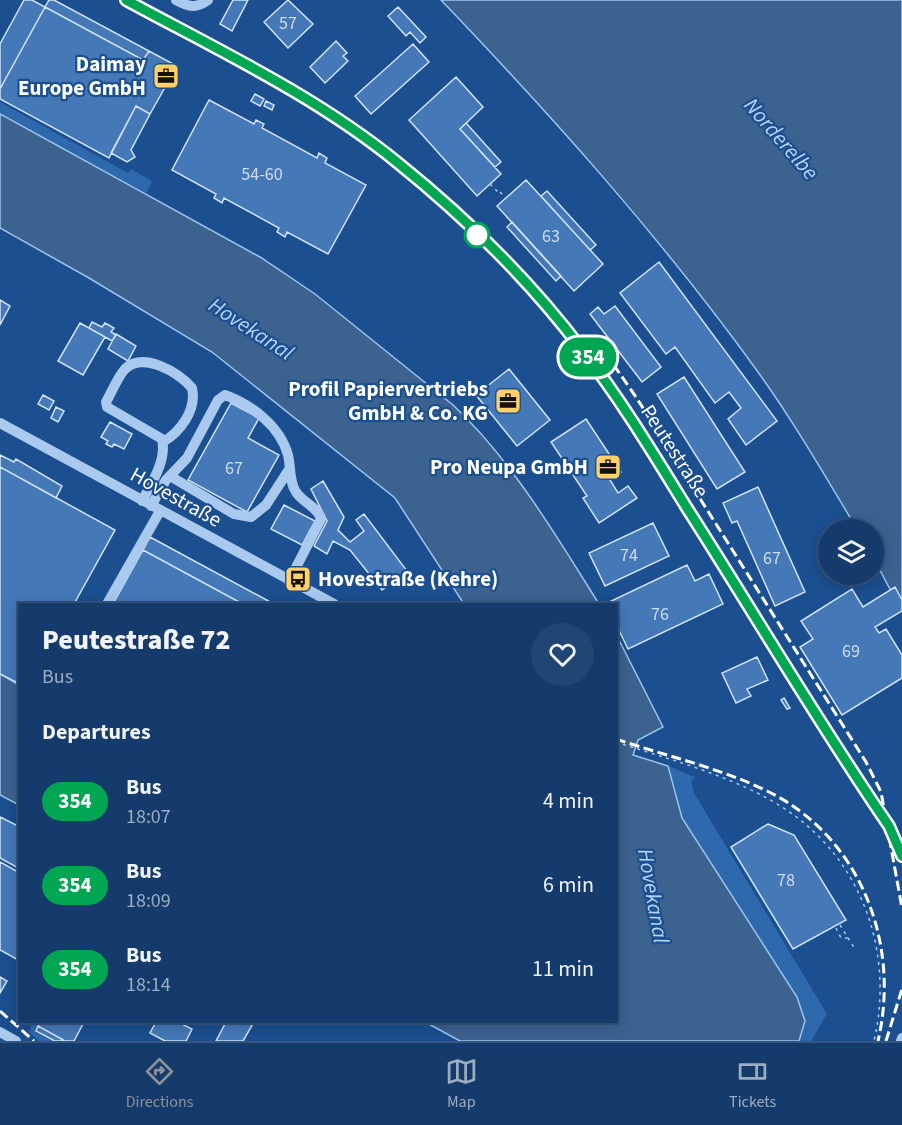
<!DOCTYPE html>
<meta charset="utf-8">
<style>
body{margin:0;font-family:"Source Sans 3",sans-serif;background:#214673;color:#f1f3f6;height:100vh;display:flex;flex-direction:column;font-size:22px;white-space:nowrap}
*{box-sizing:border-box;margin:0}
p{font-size:20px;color:#9dadc1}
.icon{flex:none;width:33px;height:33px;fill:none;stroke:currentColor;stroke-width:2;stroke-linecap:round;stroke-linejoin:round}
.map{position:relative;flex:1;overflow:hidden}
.panel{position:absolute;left:18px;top:603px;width:600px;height:420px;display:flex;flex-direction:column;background:#143b6b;border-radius:0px;box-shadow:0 3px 15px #0003,0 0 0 2px #33557e}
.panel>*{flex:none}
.badge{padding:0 12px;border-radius:20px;font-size:21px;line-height:39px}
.fabs{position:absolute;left:818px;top:519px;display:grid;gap:12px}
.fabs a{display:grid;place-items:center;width:66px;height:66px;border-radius:50%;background:#143b6b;box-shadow:0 3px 15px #0003,0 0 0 2px #33557e;font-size:30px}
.map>.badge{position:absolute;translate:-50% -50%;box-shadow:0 0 0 3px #fff}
h2{padding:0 24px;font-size:22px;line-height:54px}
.round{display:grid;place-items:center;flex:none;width:63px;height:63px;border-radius:32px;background:#214673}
.headline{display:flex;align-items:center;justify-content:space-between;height:102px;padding:0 24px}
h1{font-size:28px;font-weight:800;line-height:45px}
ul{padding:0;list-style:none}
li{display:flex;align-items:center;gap:18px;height:84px;padding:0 24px}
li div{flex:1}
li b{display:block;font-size:22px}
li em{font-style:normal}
li .badge{min-width:66px;font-weight:700;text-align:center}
.tabs{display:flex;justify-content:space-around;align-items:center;height:84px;border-top:2px solid #33557e;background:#143b6b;font-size:16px;color:#9dadc1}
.tabs a{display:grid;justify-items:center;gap:3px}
.tabs .on{color:#8c9099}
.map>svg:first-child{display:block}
.green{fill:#2e69ad}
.water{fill:#3c6290;stroke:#9cc4f0;stroke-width:1.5}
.building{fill:#4478b7;stroke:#cfe3fa;stroke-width:1.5}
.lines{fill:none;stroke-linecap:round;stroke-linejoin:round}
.path{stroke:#a9c9ee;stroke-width:1.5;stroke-dasharray:3 4.5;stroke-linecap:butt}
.minor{stroke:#a9c9ee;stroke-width:10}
.rail{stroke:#fff;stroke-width:3;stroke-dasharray:10 4.5;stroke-linecap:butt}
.line-casing{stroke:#fff;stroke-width:14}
.line{stroke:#00a651;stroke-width:9}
.stop-dot{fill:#fff;stroke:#00a651;stroke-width:3}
.labels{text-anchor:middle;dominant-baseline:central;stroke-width:4.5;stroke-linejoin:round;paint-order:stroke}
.number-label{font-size:18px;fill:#d0dded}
.poi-label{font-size:21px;font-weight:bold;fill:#fff;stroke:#1b4f8f;text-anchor:end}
.street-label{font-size:21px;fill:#fff;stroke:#1b4f8f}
.water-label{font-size:22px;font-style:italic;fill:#b5d3f5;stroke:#1b4f8f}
</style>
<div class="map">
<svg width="902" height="1041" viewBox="0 0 902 1041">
<rect width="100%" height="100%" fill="#1b4f8f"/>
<path class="green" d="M0,102L128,173L131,169L152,181L146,193L0,114Z
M668,766L695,777L691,781L694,793L827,1014L811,1041H799L801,1037L797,997L682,817Z
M32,1023L38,1026L36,1031L55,1041H39L29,1032Z"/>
<path class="water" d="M441,0H902V612L873,557V530L857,529C825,476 794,422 758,372C663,240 553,117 441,0Z
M0,114L260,257L315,294L453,405C511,459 557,537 599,604H464L395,498L212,352L89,278L0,228Z
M617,636L663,727L638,740L633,755L668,766L682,818L797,997L805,1021L799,1041H460L425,1022H616Z
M0,674L19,685V805L0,795Z"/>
<path class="building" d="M24,0H32L45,7L0,89V44Z
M49,0H54L149,51L143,60L45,7Z
M233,0H248L232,31L220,24Z
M288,0L313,24L288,48L264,22Z
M45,7L143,60L149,51L177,66L150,114L136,106L109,158L0,99V89Z
M398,7L426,37L420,43L410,32L406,36L388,16Z
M336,41L347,53L343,56L348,61L325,83L310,67Z
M413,44L429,62L371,114L355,96Z
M456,77L483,107L460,129L501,174L477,196L409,120Z
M255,94L264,99L260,106L251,101Z
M209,100L254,124L256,120L264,124L262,128L317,158L319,153L327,158L325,163L366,185L328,254L287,232L285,237L277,232L279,228L224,198L222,203L214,198L216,194L172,170Z
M266,101L274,105L272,110L264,106Z
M136,106L150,114L131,150L135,157L127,162L111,153Z
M466,123L501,162L495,167L460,129Z
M526,180L603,264L574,291L497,206Z
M547,191L596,245L590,250L541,196Z
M512,222L561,276L556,281L507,227Z
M659,262L777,421L746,445L728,419L741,408L729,392L715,403L675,347L666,354L620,293Z
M0,300L10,306L0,325Z
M615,306L661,367L642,382L590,314L598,307L604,314Z
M92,322L102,327L105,323L114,328L111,332L116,335L112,341L89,328Z
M80,323L105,337L83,375L58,361Z
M116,334L136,346L128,361L108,349Z
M509,369L550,420L517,446L476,395Z
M684,377L745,472L717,489L657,394Z
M43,395L54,401L49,410L38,404Z
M231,403L259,418L248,438L279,455L247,512L188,480Z
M56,407L64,411L58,422L51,418Z
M586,419L621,472L610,480L618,493L628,486L637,498L599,523L583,498L587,496L551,442Z
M110,422L132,434L124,449L114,444L112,447L106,444L108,441L101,437Z
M0,455L14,462L16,459L62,486L56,498L0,467Z
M0,467L115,530L74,604H20V684L0,674Z
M323,481L344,517L338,530L350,542L364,531L356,520L364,514L407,571L382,590L350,550L333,541L327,554L314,546L327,521L311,489Z
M758,487L805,592L775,606L737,521L732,523L723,503Z
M284,505L315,521L302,545L271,529Z
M653,523L669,556L605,586L589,553Z
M150,537L274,604L241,603L143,550Z
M143,550L241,603L240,604H113Z
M687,565L695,581L709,574L723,604L628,649L616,624V604L607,603Z
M895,587L902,600V611L875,627L879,633L886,629L902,655V678L842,715L800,647L813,639L801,621L852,589L863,607Z
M757,657L768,680L747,689L751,696L736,703L722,673Z
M784,698L790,708L787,709L781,700Z
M0,817L20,827V869L0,858Z
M768,824L794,835L846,920L793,949L731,847Z
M0,862L20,873V961L0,950Z
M0,977L7,981L0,993Z
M41,1022H84L74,1041H65L38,1026Z
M156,1022H178L192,1029L186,1041H165L150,1033Z
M226,1022H254L243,1041H216Z
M38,1026L65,1041H55L36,1031Z"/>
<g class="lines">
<path class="path" d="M490,184L499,193
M500,192L506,198
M616,742C671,760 733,776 782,807C861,857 895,951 874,1041
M840,925L855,949
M836,928L841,938H848"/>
<path class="minor" d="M126,0C218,50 316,96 398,163C464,216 532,284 583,351C622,401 655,456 689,509C755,615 819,723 889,826L902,856
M176,0C189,7 196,9 208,0
M0,423L334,604
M170,476L234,514L251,517L266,505L290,468
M142,501C152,483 167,460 162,439L107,407L106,402C112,392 117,378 125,369C144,351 179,373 192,388C197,410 180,432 163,442
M151,506L166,480L187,458L218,400L225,395C252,405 280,426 288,455C291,467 289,482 296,492C303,503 318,507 321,519L289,581
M107,604L160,511
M0,1032L16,1041
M901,1041L902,1038"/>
<path class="rail" d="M597,341L636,397L866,762L881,792L902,908
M616,739C666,756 720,768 767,791C860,836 901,943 878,1041
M0,1011L34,1041
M886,1041L902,989"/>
</g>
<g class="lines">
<defs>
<path id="line" d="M126,0C218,50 316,96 398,163C465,217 531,282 583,351C621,400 653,453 685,505C753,611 817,721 889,826L902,856"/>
</defs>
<use href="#line" class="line-casing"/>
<use href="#line" class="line"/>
</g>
<defs>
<symbol id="office-square" viewBox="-11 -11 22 22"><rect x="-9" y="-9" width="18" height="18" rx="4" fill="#ffd166" stroke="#1b4f8f"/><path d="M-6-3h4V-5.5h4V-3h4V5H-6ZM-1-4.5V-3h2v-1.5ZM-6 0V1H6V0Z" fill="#111"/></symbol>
<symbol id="bus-square" viewBox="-11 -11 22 22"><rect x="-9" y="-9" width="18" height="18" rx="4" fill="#ffd166" stroke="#1b4f8f"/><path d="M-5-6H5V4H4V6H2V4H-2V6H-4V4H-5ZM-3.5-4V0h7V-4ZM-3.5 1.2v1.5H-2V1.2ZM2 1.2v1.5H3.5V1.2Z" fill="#111"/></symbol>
</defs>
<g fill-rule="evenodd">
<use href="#office-square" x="151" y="61" width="30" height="30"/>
<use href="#office-square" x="493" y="386" width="30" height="30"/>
<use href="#office-square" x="593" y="452" width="30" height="30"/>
<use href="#bus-square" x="283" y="564" width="30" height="30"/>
</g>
<circle class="stop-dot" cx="477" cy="235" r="12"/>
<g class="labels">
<g class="number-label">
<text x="288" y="23">57</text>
<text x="262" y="174">54-60</text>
<text x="551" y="236">63</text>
<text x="234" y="468">67</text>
<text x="629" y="555">74</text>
<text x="772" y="558">67</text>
<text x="660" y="614">76</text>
<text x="851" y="651">69</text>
<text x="786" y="880">78</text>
</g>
<g class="poi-label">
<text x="146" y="64">Daimay<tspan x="146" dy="24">Europe GmbH</tspan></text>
<text x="488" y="389">Profil Papiervertriebs<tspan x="488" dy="24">GmbH &amp; Co. KG</tspan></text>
<text x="588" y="467">Pro Neupa GmbH</text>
<text x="318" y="579" text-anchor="start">Hovestraße (Kehre)</text>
</g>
<g class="street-label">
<text transform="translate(675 451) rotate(57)">Peutestraße</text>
<text transform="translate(176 497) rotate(29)">Hovestraße</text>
</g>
<g class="water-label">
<text transform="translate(781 139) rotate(49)">Norderelbe</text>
<text transform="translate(251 329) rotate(33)">Hovekanal</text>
<text transform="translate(653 896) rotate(80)">Hovekanal</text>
</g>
</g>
</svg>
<div class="fabs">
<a><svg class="icon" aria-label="layers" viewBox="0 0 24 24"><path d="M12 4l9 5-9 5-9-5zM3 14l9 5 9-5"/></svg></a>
</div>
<b class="badge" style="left:588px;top:357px;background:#00a651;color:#fff">354</b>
<section class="panel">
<div class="headline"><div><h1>Peutestraße 72</h1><p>Bus</p></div><a class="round"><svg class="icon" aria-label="heart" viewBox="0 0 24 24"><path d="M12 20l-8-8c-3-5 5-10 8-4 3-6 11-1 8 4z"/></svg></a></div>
<h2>Departures</h2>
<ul>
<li><span class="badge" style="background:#00a651;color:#fff">354</span><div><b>Bus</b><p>18:07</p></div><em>4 min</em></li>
<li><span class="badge" style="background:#00a651;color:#fff">354</span><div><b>Bus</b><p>18:09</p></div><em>6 min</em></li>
<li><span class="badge" style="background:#00a651;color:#fff">354</span><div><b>Bus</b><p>18:14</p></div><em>11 min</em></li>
</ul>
</section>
</div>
<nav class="tabs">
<a class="on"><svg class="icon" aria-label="directions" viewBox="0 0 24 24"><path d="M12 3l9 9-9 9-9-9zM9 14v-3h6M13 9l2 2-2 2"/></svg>Directions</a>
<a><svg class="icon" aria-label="map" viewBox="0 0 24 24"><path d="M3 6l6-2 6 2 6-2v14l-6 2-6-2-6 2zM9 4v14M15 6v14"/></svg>Map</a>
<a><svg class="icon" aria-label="tickets" viewBox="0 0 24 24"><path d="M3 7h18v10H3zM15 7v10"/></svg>Tickets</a>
</nav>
